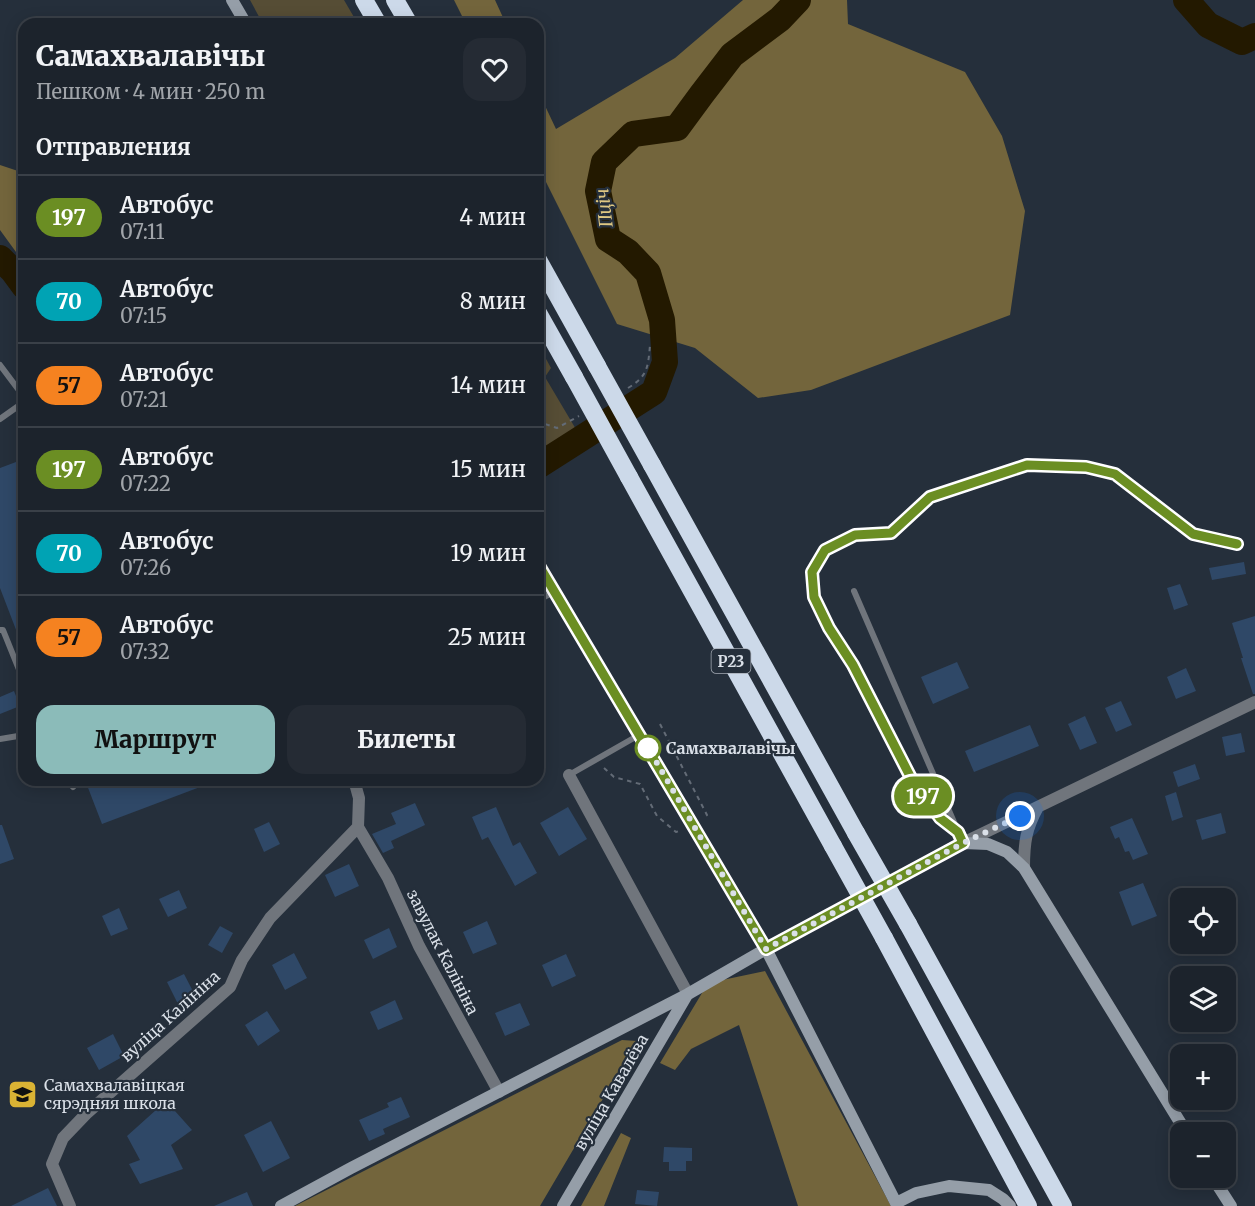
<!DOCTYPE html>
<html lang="ru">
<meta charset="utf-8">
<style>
body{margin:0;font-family:Merriweather,serif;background:#252b34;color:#f1f3f6;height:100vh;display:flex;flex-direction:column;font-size:22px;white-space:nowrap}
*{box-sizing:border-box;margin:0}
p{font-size:20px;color:#a0a4a9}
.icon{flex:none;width:33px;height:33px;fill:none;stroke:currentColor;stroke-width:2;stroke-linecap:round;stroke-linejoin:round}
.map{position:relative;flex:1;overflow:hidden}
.details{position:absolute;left:18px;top:18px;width:526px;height:768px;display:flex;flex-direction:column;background:#1c232c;border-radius:18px;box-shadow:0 3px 15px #0003,0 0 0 2px #3a4048}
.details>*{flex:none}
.badge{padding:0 12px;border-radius:20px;font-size:21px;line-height:39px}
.controls{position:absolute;left:1170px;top:888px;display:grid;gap:12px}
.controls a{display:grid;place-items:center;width:66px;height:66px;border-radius:12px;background:#1c232c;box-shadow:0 3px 15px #0003,0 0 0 2px #3a4048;font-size:30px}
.you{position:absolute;width:30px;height:30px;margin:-15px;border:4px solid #fff;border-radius:50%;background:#1a73e8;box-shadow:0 0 0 9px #1a73e833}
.map>.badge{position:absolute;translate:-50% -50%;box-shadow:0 0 0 3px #fff}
h2{padding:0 18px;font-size:22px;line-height:54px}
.round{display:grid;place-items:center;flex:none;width:63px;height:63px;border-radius:18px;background:#252b34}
.head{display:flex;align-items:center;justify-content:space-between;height:102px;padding:0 18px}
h1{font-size:28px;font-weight:800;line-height:45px}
.action{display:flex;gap:12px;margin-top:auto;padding:12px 18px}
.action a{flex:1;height:69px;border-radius:18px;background:#8bbbb9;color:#111;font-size:24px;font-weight:800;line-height:69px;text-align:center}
.action a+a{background:#252b34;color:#f1f3f6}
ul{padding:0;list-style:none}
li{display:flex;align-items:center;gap:18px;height:84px;padding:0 18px;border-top:2px solid #3a4048}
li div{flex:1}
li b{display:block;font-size:22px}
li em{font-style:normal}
li .badge{min-width:66px;font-weight:700;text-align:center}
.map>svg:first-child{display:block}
.green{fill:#564d35}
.forest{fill:#73653c}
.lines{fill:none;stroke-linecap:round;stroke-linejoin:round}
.river{stroke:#231900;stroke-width:26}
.building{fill:#2f4867}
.path{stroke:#636b76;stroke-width:2;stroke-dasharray:4.5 4.5;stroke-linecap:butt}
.lane{stroke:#70757c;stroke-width:6}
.street{stroke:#70757c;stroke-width:12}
.secondary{stroke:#959ea8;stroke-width:12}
.highway{stroke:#ccd9e9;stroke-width:18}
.highway-bridge{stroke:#ccd9e9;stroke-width:18}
.line-casing{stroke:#fff;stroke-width:14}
.line{stroke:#6b8e23;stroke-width:9}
.walk{stroke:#dae0e8;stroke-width:6;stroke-dasharray:0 10.8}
.stop-dot{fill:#fff;stroke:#6b8e23;stroke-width:3}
.labels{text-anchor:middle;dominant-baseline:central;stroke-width:4.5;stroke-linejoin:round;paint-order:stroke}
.shield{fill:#252f3b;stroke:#a4abb4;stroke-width:1.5}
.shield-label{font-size:15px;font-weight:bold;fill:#dae0e8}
.stop-label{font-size:16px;font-weight:bold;fill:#dae0e8;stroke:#252f3b;text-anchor:start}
.street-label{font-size:16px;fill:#dae0e8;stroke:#252f3b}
.poi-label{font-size:16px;fill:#dae0e8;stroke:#252f3b;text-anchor:start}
.water-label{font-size:18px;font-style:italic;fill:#dec782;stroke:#252f3b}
</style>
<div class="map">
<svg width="1255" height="1206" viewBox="0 0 1255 1206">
<rect width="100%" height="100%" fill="#252f3b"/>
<path class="green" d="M250,0H344L358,24H263Z
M539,346L551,368L545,377L577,431L539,458Z"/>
<path class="forest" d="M454,0H495L506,24H466Z
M743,0H847L848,24L965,72L1002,136L1025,211L1010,315L811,390L758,398L695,348L617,324L539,168V93L556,129L675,58Z
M0,165L24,173V263L0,230Z
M765,971L891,1206H798L739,1025L691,1049L675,1070L660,1063L708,983Z
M622,1040L637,1041L540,1206H295Z
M621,1133L631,1138L604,1206H581Z"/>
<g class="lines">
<path class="river" d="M1186,0L1208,25L1242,42L1255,36
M0,258L13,271L24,286
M538,466L654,392L665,362L662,320L648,273L628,252L608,239L598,191L604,162L633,134L677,128L702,94L732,55L780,19L798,0"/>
</g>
<path class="building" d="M24,459V648H23L0,588V468Z
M1244,562L1246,574L1212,580L1209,568Z
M1180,584L1188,605L1174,610L1167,588Z
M1255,616V694H1253L1241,658H1243L1232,623Z
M957,662L969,688L933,704L921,677Z
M1186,668L1196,691L1176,699L1167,677Z
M14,691L20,706L0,714V697Z
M1121,701L1132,725L1116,732L1105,708Z
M1085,716L1097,743L1080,750L1068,724Z
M1030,725L1039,746L974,772L965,751Z
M1241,733L1245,752L1226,756L1222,737Z
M1195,764L1200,779L1178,787L1173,772Z
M85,780H216V781L102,824Z
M1176,792L1183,817L1172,821L1165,796Z
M415,803L425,825L391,841L394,848L383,853L372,834L396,824L391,813Z
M496,807L513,846L520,842L537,873L515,886L488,837L482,840L472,817Z
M568,807L587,839L559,856L540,823Z
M1221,813L1226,833L1202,840L1196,820Z
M1132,818L1148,854L1133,860L1129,851L1125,852L1119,837L1115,839L1110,827Z
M269,822L280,844L264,852L254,829Z
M0,825H2L14,859L0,864Z
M349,864L359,886L335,897L325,875Z
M1143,883L1157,916L1132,926L1119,892Z
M179,890L187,908L168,917L159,899Z
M119,908L128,929L111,936L102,916Z
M487,921L497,944L473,954L463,932Z
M220,926L233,933L222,953L208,945Z
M389,928L397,947L373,959L364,940Z
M294,953L307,978L285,990L272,965Z
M566,954L576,976L552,987L542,965Z
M184,974L197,999L180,1008L167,982Z
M395,1000L403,1019L378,1030L370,1012Z
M520,1003L530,1025L505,1036L495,1013Z
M267,1011L280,1031L258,1046L245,1025Z
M113,1034L124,1056L99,1070L87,1048Z
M401,1097L410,1117L383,1129L385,1134L369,1141L359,1120L389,1107L387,1103Z
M166,1101L192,1130L171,1145L183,1169L140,1184L129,1164L140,1160L127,1136Z
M271,1121L290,1158L263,1172L244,1135Z
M664,1147L692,1148V1161H686V1171H669V1162H663Z
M48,1188L57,1206H11Z
M637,1190L659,1192L657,1206L635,1204Z
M247,1192L253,1206H214Z"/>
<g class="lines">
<path class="path" d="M628,388C648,376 648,367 650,345
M538,419L545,424L557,428L579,416
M660,724L707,815L703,818
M604,768L614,777L640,784L657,816L676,832L679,831"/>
<path class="lane" d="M0,365L24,397
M0,419L24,402
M854,591L963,843
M538,600L554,592
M0,630H3L24,682
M0,739L24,735
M569,775L639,735
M68,780L73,787
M958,832L940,818L911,778L853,665L829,628L814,597L812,572L825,550L855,535L891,533L930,497L1027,465L1086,467L1115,474L1193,534L1237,544"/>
<path class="street" d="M569,775L688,994
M354,780L359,798L358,827
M358,827L388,878L419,946L499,1092
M963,843L1255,702
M1024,868C1024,842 1026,829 1038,807
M70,1206L52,1164L63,1138L86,1114L230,987L242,960L270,918L358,827"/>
<path class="secondary" d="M232,0L246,24
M538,564L766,949L896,1203L916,1193L949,1186L989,1190L1003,1199L1010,1206
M1213,1178L1231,1206
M281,1206L351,1168L688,994L766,949L963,843L988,844L1007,852L1024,868L1186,1132
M563,1206L687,995"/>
<path class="highway" d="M364,0L378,24
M395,0L409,24
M538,260L597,366
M538,313L574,377
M652,465L856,833
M629,477L833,846
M908,924L1063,1206
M884,938L1028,1206"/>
<path class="highway-bridge" d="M597,366L652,465
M574,377L629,477
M856,833L908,924
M833,846L884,938"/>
</g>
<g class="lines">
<defs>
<path id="line" d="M538,564L766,949L963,843L958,832L940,818L911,778L853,665L829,628L814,597L812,572L825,550L855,535L891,533L930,497L1027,465L1086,467L1115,474L1193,534L1237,544"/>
</defs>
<use href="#line" class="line-casing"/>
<use href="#line" class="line"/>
<path class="walk" d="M648,748L647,746L766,949L963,843L1020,816"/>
</g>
<defs>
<symbol id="school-square" viewBox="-11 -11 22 22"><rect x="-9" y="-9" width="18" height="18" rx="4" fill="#dab334" stroke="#252f3b"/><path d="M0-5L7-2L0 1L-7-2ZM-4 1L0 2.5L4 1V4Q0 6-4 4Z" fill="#111"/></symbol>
</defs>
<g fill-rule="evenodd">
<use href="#school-square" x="6" y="1078" width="33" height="33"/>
</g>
<circle class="stop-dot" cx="648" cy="748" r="12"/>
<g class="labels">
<rect class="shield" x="711.5" y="649" width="39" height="24" rx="4.5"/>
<g class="shield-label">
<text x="731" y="661">Р23</text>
</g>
<g class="stop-label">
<text x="666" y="748">Самахвалавічы</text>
</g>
<g class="street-label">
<text transform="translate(443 952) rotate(63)">завулак Калініна</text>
<text transform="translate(170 1016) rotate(-42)">вуліца Калініна</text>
<text transform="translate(611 1092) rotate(-60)">вуліца Кавалёва</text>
</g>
<g class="poi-label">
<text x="44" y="1085">Самахвалавіцкая<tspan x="44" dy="18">сярэдняя школа</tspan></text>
</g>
<g class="water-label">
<text transform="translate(604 208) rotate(-97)">Пціч</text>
</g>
</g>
</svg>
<div class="controls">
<a><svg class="icon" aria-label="locate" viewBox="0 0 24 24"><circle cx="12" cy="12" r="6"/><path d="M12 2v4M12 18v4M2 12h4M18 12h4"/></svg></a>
<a><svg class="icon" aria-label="layers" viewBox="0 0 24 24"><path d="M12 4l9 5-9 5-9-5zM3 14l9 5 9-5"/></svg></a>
<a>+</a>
<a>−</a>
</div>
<div class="you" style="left:1020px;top:816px"></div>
<b class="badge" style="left:923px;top:796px;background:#6b8e23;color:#fff">197</b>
<section class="details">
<div class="head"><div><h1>Самахвалавічы</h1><p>Пешком · 4 мин · 250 m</p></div><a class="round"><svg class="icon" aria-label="heart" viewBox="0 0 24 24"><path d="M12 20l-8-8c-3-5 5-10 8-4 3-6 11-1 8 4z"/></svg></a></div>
<h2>Отправления</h2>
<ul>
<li><span class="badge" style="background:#6b8e23;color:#fff">197</span><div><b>Автобус</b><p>07:11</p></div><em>4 мин</em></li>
<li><span class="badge" style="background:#00a3b4;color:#fff">70</span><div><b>Автобус</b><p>07:15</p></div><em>8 мин</em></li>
<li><span class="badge" style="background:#f58220;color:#111">57</span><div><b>Автобус</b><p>07:21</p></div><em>14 мин</em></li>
<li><span class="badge" style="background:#6b8e23;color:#fff">197</span><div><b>Автобус</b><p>07:22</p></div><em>15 мин</em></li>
<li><span class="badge" style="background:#00a3b4;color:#fff">70</span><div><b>Автобус</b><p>07:26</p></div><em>19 мин</em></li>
<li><span class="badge" style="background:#f58220;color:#111">57</span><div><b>Автобус</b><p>07:32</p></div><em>25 мин</em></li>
</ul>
<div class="action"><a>Маршрут</a><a>Билеты</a></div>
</section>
</div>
